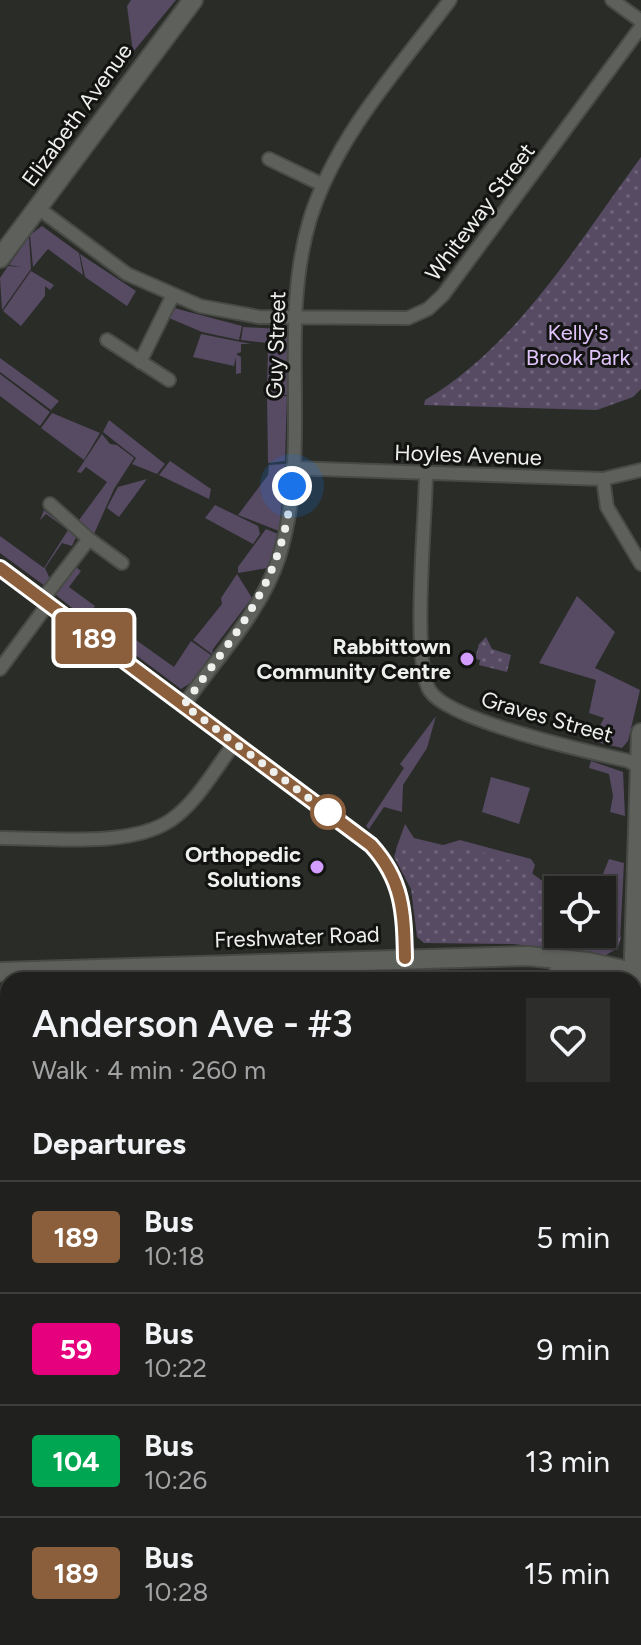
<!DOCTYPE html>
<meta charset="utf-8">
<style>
body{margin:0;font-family:Figtree,sans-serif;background:#2d2e2b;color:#f1f3f6;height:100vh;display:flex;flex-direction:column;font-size:30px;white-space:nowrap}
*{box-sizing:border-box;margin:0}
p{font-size:26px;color:#a2a3a4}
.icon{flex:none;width:44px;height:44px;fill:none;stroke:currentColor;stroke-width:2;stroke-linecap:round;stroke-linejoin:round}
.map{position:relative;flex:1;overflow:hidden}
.sheet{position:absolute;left:0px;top:972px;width:642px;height:674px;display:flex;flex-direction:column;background:#20211e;border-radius:24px 24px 0 0;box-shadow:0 2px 6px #0004,0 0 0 2px #3d3e3c}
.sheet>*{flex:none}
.badge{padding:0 16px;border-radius:6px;font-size:28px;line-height:52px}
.buttons{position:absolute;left:544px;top:876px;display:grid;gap:16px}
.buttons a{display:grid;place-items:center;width:72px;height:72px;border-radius:0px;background:#20211e;box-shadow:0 2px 6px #0004,0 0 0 2px #3d3e3c;font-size:40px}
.you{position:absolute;width:40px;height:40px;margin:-20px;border:6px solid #fff;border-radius:50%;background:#1a73e8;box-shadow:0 0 0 12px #1a73e833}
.map>.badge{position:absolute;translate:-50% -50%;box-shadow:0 0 0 4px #fff}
h2{padding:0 32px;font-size:30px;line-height:72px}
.round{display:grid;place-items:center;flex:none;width:84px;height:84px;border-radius:0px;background:#2d2e2b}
.headline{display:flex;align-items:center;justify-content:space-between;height:136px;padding:0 32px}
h1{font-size:38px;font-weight:600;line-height:60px}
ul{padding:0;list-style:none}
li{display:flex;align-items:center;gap:24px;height:112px;padding:0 32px;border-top:2px solid #3d3e3c}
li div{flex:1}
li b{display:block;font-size:30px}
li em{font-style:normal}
li .badge{min-width:88px;font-weight:700;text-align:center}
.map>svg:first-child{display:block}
.green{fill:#574a63}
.park{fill:url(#park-dots)}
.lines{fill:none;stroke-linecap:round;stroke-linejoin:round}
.street-casing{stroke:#484a46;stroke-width:16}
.secondary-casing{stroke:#484a46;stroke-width:22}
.street{stroke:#5e605b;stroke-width:12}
.secondary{stroke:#5e605b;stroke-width:18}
.line-casing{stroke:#fff;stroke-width:18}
.line{stroke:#8b5e3c;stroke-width:12}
.walk{stroke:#eef0ed;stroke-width:8;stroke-dasharray:0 14.4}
.poi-dot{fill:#d29dfd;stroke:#131412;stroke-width:3}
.stop-dot{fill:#fff;stroke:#8b5e3c;stroke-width:4}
.labels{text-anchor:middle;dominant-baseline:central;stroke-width:6;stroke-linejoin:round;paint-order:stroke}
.street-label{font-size:22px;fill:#eef0ed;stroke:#131412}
.park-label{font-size:22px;fill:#e1c4fb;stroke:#131412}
.poi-label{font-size:22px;font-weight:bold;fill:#eef0ed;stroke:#131412;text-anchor:end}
</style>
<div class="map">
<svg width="641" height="1645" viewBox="0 0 641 1645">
<defs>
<pattern id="park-dots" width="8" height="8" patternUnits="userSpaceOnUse" patternTransform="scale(2)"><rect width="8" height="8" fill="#574a63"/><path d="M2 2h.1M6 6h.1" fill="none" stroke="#6f647a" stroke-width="1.8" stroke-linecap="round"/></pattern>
</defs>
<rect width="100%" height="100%" fill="#2a2c28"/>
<path class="green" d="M131,0H176L133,52L127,6Z
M42,226L79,253L83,275L48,249L33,267L30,235Z
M29,237L31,269L2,310L0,278L8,266L22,267L9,265Z
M80,254L136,291L127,306L85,277Z
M31,271L54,285L50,290L45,286V296L21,326L3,311Z
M174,308L242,326L239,340L202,332L169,318Z
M243,327L279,329L288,335L287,395L267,394L268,343L241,340Z
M201,334L251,344H241V352L236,354L241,357V373L236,374V357L234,366L193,357Z
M0,358L59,401L51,410L0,372Z
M0,374L50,412L40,426L0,396Z
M267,396H287L285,461L268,463Z
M52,413L100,433L84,460L41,428Z
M109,420L165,464L157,474L132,464L136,458L103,432Z
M102,434L110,444L117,445L134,458L114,489L94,534L79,520L107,482L86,467L81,473L77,472Z
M170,461L211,489L209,499L159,475Z
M285,464L279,531L238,515L268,475L269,465Z
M147,479L119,517L107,508L118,487Z
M215,505L258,526L260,534L253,544L205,518Z
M44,510L76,537L72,546L62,543L45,568L50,579L45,586L0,553V536L44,568L68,530L46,514L40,520Z
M266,529L278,534L268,568L238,573V567Z
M76,567L81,571L69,587L95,606L86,619L56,595Z
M237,574L252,598L213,649L212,654L193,640L222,604L221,598Z
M577,596L615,632L595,668L640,690L628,741L622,748L592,741L604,718L589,713L596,680L539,663Z
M96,608L136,637L127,649L88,619Z
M136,640L174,667L191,641L211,655L192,682L181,689L129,650Z
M436,716L427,748L403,785L402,812L384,807L369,829L366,826L404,768L400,764Z
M591,761L623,772L625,816L610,812L613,796L609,774L589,768Z
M491,777L530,788L519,824L482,812Z
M405,824L414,838L443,845L460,840L531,859L535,865L531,878L396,849Z
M609,859L624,863L620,940L602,927V890H558V897L562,879L575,881L603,874Z
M487,972L581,980H361L368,974Z"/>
<path class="park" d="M641,157V389L633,397L597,410L424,405L425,400C518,345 578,242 641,157Z
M486,637L492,649L511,655L507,672L479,665L480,660L475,659L479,644Z
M398,844L422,851L460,846L516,862L558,892V934H602V923L621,937L618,948L606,955L513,944L424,943L417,937L411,889L394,857Z
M8,1269V1638H183L174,1645H0V1277Z"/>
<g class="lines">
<defs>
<path id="street" d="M612,0L641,21
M269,159L323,185
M38,208L127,274L200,306L259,317L408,318L428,309L443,295L641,27
M107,340L169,380
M140,362L172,297
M292,468L603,479L641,470
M426,473C426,514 411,663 430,691C450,721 589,752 629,761L641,769
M603,479L607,507L641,564
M50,504L89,539L122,563
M0,568L371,845C405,882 404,909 405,958
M42,600L89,539
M0,669L48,604
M184,705C216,658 261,613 279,557C313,448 277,329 310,219C336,136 399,68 450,0
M0,838C48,838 130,848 171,820C197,802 215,769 234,744
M0,1230L8,1236
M0,1255L8,1247
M634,1264L641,1268
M634,1489L641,1475
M634,1521L641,1526
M435,1645L447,1638"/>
<path id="secondary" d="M0,258L193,0
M641,733L634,957L641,1119
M559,971L602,980
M0,972L528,956L588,962L641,974
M634,1209L641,1175
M194,1645L203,1638"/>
</defs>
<use href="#street" class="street-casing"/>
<use href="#secondary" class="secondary-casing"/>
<use href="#street" class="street"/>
<use href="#secondary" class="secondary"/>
</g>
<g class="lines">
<defs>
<path id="line" d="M0,568L371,845C403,880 404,912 405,958"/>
</defs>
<use href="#line" class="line-casing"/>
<use href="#line" class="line"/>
<path class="walk" d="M292,486C283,583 238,629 184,705L334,817L328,812"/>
</g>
<g class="poi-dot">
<circle cx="467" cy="659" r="8"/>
<circle cx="317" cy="867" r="8"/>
</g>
<circle class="stop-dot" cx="328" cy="812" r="16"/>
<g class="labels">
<g class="street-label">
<text transform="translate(77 115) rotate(-54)">Elizabeth Avenue</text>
<text transform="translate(480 212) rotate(-53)">Whiteway Street</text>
<text transform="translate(276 345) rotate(-88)">Guy Street</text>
<text transform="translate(468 455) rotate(2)">Hoyles Avenue</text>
<text transform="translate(547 717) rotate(16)">Graves Street</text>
<text transform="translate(297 937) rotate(-2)">Freshwater Road</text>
</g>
<g class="park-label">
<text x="578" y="332">Kelly's<tspan x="578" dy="25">Brook Park</tspan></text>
</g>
<g class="poi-label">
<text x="451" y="646">Rabbittown<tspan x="451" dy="25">Community Centre</tspan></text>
<text x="301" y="854">Orthopedic<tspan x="301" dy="25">Solutions</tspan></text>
</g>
</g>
</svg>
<div class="buttons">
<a><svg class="icon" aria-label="locate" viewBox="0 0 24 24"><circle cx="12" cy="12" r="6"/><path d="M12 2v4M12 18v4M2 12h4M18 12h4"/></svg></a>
</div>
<div class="you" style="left:292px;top:486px"></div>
<b class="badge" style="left:94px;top:638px;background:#8b5e3c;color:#fff">189</b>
<section class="sheet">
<div class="headline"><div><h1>Anderson Ave - #3</h1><p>Walk · 4 min · 260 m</p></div><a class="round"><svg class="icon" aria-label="heart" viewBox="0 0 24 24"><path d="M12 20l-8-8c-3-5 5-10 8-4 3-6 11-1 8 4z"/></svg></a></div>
<h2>Departures</h2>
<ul>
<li><span class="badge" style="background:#8b5e3c;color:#fff">189</span><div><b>Bus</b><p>10:18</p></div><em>5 min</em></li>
<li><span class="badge" style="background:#e6007e;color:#fff">59</span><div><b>Bus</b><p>10:22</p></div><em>9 min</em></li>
<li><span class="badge" style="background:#00a651;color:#fff">104</span><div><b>Bus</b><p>10:26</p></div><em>13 min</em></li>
<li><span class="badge" style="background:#8b5e3c;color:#fff">189</span><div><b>Bus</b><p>10:28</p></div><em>15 min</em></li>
</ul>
</section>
</div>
